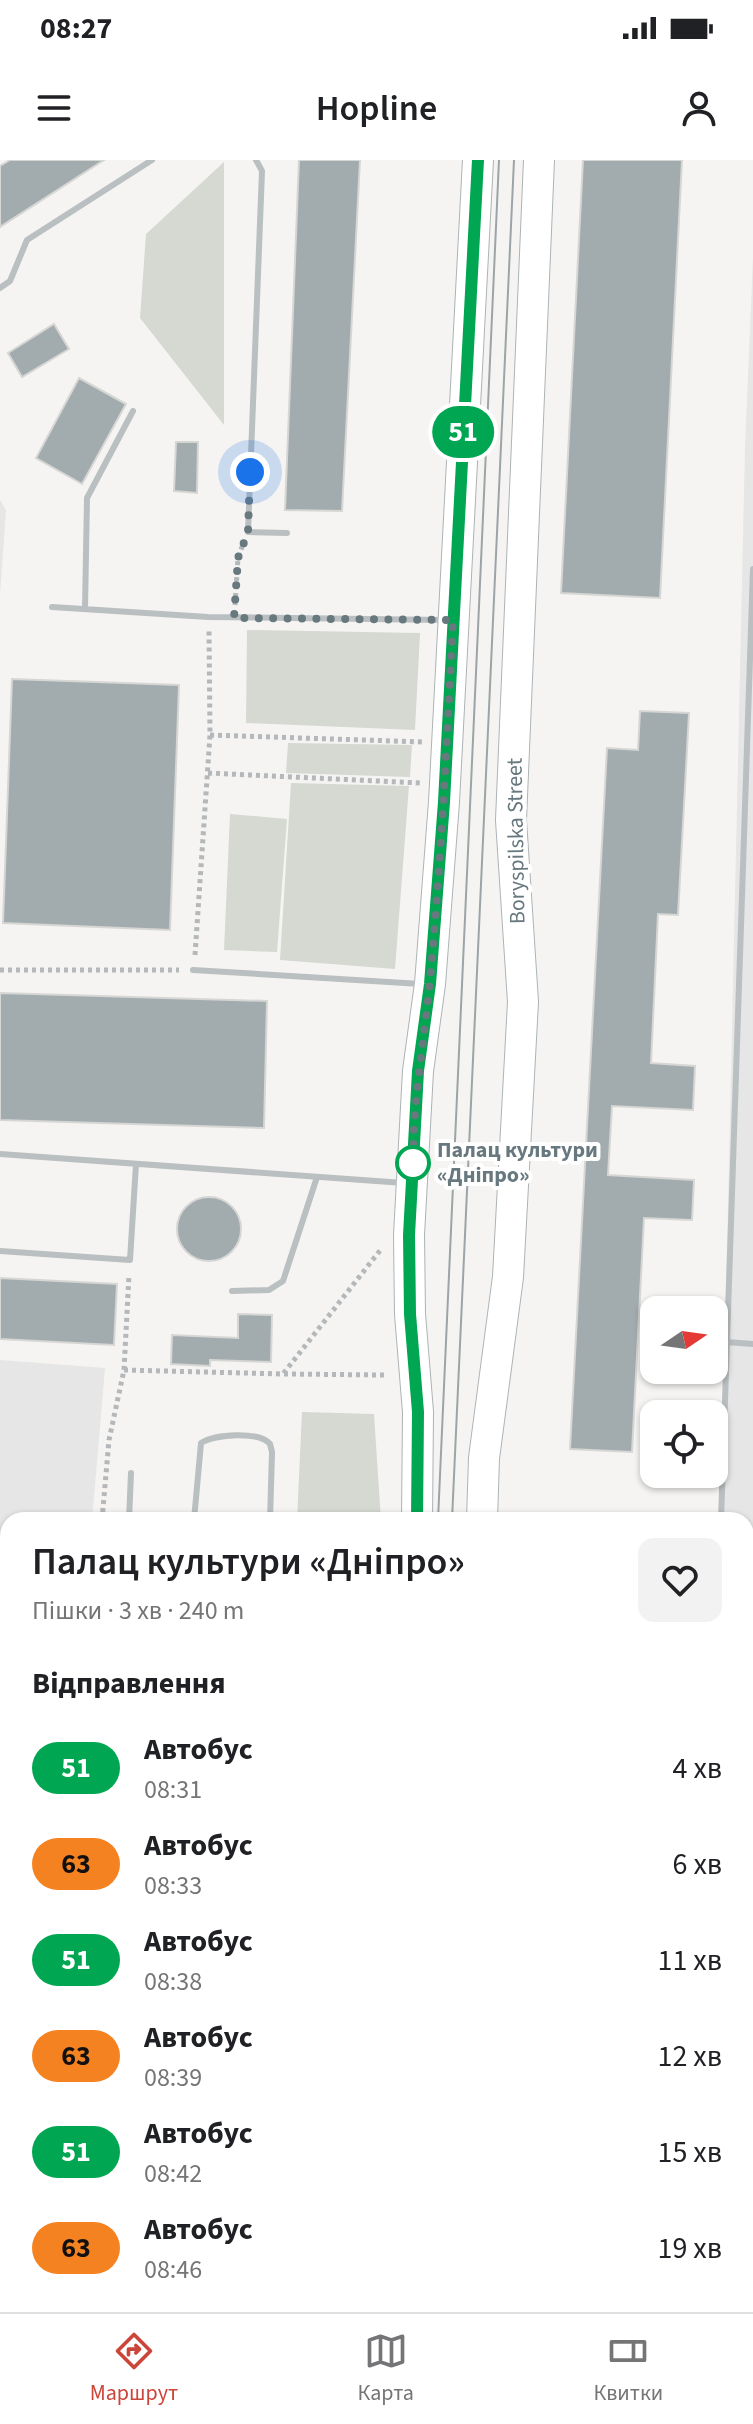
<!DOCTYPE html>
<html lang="uk">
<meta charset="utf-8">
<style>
body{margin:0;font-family:"Source Sans 3",sans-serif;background:#f2f2f2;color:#202124;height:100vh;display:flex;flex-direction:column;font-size:30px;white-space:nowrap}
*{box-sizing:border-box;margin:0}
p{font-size:26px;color:#757577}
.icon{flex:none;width:44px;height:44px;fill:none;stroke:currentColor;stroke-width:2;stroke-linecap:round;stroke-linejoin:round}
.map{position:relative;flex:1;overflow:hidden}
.panel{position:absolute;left:0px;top:1352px;width:754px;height:800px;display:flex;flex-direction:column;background:#fff;border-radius:24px 24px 0 0;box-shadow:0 2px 6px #0004}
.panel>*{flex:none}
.badge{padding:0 16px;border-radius:26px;font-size:28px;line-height:52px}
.needle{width:52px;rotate:77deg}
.buttons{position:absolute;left:640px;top:1136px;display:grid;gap:16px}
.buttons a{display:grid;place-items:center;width:88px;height:88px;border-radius:16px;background:#fff;box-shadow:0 2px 6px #0004;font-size:40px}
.you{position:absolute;width:40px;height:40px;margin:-20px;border:6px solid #fff;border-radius:50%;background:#1a73e8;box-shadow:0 0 0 12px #1a73e833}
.map>.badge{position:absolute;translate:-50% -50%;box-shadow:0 0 0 4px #fff}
h2{padding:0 32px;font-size:30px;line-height:72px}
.round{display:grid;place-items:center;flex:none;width:84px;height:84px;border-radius:16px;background:#f2f2f2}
.head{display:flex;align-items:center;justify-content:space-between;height:136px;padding:0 32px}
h1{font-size:38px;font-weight:600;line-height:60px}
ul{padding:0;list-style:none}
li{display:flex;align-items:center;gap:24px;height:96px;padding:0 32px}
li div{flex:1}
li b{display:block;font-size:30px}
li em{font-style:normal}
li .badge{min-width:88px;font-weight:700;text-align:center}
.status{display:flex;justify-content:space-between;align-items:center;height:56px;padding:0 40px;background:#fff;direction:ltr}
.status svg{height:22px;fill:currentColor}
header{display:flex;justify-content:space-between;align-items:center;height:104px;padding:0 32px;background:#fff;font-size:36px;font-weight:600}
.tabs{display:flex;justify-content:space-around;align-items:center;height:112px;border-top:2px solid #e0e0e0;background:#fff;font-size:22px;color:#757577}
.tabs a{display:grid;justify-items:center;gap:4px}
.tabs .selected{color:#cc453a}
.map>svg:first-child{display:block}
.built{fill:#e5e6e5}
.green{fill:#d5d9d2}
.building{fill:#a2abae;stroke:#d6d6d4;stroke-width:2}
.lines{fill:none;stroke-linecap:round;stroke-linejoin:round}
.secondary-casing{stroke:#adb3b6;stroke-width:32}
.path{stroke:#b4b8ba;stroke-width:5;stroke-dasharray:4 4;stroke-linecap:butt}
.service{stroke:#babfc1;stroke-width:6}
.minor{stroke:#babfc1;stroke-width:8}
.secondary{stroke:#fff;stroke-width:30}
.tram{stroke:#9da4a7;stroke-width:2}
.line-casing{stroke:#fff;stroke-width:18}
.line{stroke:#00a651;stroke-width:12}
.walk{stroke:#68787f;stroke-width:8;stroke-dasharray:0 14.4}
.stop-dot{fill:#fff;stroke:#00a651;stroke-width:4}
.labels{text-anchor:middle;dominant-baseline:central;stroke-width:8;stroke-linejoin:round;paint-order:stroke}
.street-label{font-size:22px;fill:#68787f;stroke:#fff}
.stop-label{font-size:22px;font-weight:bold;fill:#68787f;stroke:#fff;text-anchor:start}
</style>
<div class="status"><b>08:27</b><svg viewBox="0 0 49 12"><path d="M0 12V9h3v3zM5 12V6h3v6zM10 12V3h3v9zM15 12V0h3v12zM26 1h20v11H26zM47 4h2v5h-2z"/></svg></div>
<header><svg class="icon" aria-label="menu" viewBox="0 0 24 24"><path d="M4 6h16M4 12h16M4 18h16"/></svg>Hopline<svg class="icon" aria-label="person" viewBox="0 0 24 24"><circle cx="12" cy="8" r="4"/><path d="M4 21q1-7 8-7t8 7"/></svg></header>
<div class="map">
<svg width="753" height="2152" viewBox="0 0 753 2152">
<rect width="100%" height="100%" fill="#f5f4f2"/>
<path class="built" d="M753,97V2152H495V2144H746V1360H721L745,288Z
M0,340L6,350L0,435Z
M0,1200L105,1208L92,1360H8V1626H0Z"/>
<path class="green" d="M224,2V265L140,158L146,74Z
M247,470L420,473L415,570L246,563Z
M288,583L412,585L410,617L286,613Z
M291,623L409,626L395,809L280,800Z
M230,654L287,659L277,792L224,790Z
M302,1252L374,1254L381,1360H297Z"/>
<path class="building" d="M10,0H104L0,67V6Z
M299,0H360L342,351L285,350Z
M583,0H682L660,438L561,433Z
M54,164L69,189L22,217L8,193Z
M79,218L126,244L82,324L36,298Z
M176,282H198L197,333L174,331Z
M12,519L179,525L170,770L3,763Z
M640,551L689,553L678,755L658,754L651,903L695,906L693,950L612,946L608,1015L694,1020L692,1060L644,1058L632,1292L570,1289L607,588L638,590Z
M0,833L267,841L264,968L0,960Z
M177 1069a32 32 0 1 1 64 0a32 32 0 1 1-64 0Z
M0,1118L117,1124L114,1185L0,1179Z
M238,1154L272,1155L271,1202L210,1200V1206L171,1204L172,1175L238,1178Z"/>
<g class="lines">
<defs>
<path id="secondary" d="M417,1360L418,1252L410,1154L409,1075L418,911L430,824L444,642L478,0
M482,1360L484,1298L508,1117L523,842L511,660L539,0
M384,2152L385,2144
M447,2152L448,2144"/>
</defs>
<use href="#secondary" class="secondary-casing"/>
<path class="path" d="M235,445L238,398L243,384
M210,575L424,582
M208,613L420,623
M195,795L210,575L209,470
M0,810H179
M124,1210L283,1214L382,1088
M284,1214L384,1215
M102,1360L109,1280L124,1210L129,1115
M0,1630H8"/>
<path class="service" d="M256,0L262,11L248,372L287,373
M0,128L10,121L27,80L152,0
M52,447L208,457L445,460
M85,449L87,338L133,251
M193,810L421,824
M0,994L404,1023
M0,1091L130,1100L136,1004
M232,1131L269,1130L283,1121L317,1017
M726,1182L753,1184
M129,1360L131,1313
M194,1360L201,1283C215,1274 259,1271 270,1284L272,1292L270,1360
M721,1360L753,409
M0,1713L5,1655
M746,1790H753
M0,1833L8,1843
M0,2149L100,2152
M688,2152V2144"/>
<path class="minor" d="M0,1654L8,1655"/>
<use href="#secondary" class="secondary"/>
<path class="tram" d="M438,1360L499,0
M452,1360L514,0
M402,2152L403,2144
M420,2152V2144"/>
</g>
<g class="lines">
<defs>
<path id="line" d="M417,1360L418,1252L410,1154L409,1075L418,911L430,824L444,642L478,0"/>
</defs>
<use href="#line" class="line-casing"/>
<use href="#line" class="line"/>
<path class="walk" d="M250,312L248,372L238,398L234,458L453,460C447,580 441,701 430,820C424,882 413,941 413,1003"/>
</g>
<circle class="stop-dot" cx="413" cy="1003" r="16"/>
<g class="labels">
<g class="street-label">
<text transform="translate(516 681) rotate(-91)">Boryspilska Street</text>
</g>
<g class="stop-label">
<text x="437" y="990">Палац культури<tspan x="437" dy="25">«Дніпро»</tspan></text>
</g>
</g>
</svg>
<div class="buttons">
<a><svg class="needle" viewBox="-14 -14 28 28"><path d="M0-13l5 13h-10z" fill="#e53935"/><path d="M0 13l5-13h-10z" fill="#757577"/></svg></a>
<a><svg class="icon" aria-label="locate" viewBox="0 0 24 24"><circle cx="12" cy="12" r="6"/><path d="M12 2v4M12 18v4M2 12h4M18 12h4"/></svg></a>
</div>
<div class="you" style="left:250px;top:312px"></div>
<b class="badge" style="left:463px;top:272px;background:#00a651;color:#fff">51</b>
<section class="panel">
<div class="head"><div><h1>Палац культури «Дніпро»</h1><p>Пішки · 3 хв · 240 m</p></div><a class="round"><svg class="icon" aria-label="heart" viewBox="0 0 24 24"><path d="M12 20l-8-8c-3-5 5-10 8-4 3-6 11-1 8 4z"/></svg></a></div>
<h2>Відправлення</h2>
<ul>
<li><span class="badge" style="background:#00a651;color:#fff">51</span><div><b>Автобус</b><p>08:31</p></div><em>4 хв</em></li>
<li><span class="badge" style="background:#f58220;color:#111">63</span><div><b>Автобус</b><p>08:33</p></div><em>6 хв</em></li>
<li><span class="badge" style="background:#00a651;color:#fff">51</span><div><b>Автобус</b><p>08:38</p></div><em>11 хв</em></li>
<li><span class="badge" style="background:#f58220;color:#111">63</span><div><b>Автобус</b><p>08:39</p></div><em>12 хв</em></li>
<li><span class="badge" style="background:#00a651;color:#fff">51</span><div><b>Автобус</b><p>08:42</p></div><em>15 хв</em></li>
<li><span class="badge" style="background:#f58220;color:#111">63</span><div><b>Автобус</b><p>08:46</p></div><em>19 хв</em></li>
</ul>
</section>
</div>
<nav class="tabs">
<a class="selected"><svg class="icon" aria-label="directions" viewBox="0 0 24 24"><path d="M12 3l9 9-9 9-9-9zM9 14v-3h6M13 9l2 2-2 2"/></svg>Маршрут</a>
<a><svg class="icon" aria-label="map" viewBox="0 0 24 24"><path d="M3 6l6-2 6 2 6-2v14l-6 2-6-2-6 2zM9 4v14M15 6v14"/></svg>Карта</a>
<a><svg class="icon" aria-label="tickets" viewBox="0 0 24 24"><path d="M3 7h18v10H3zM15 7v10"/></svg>Квитки</a>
</nav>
